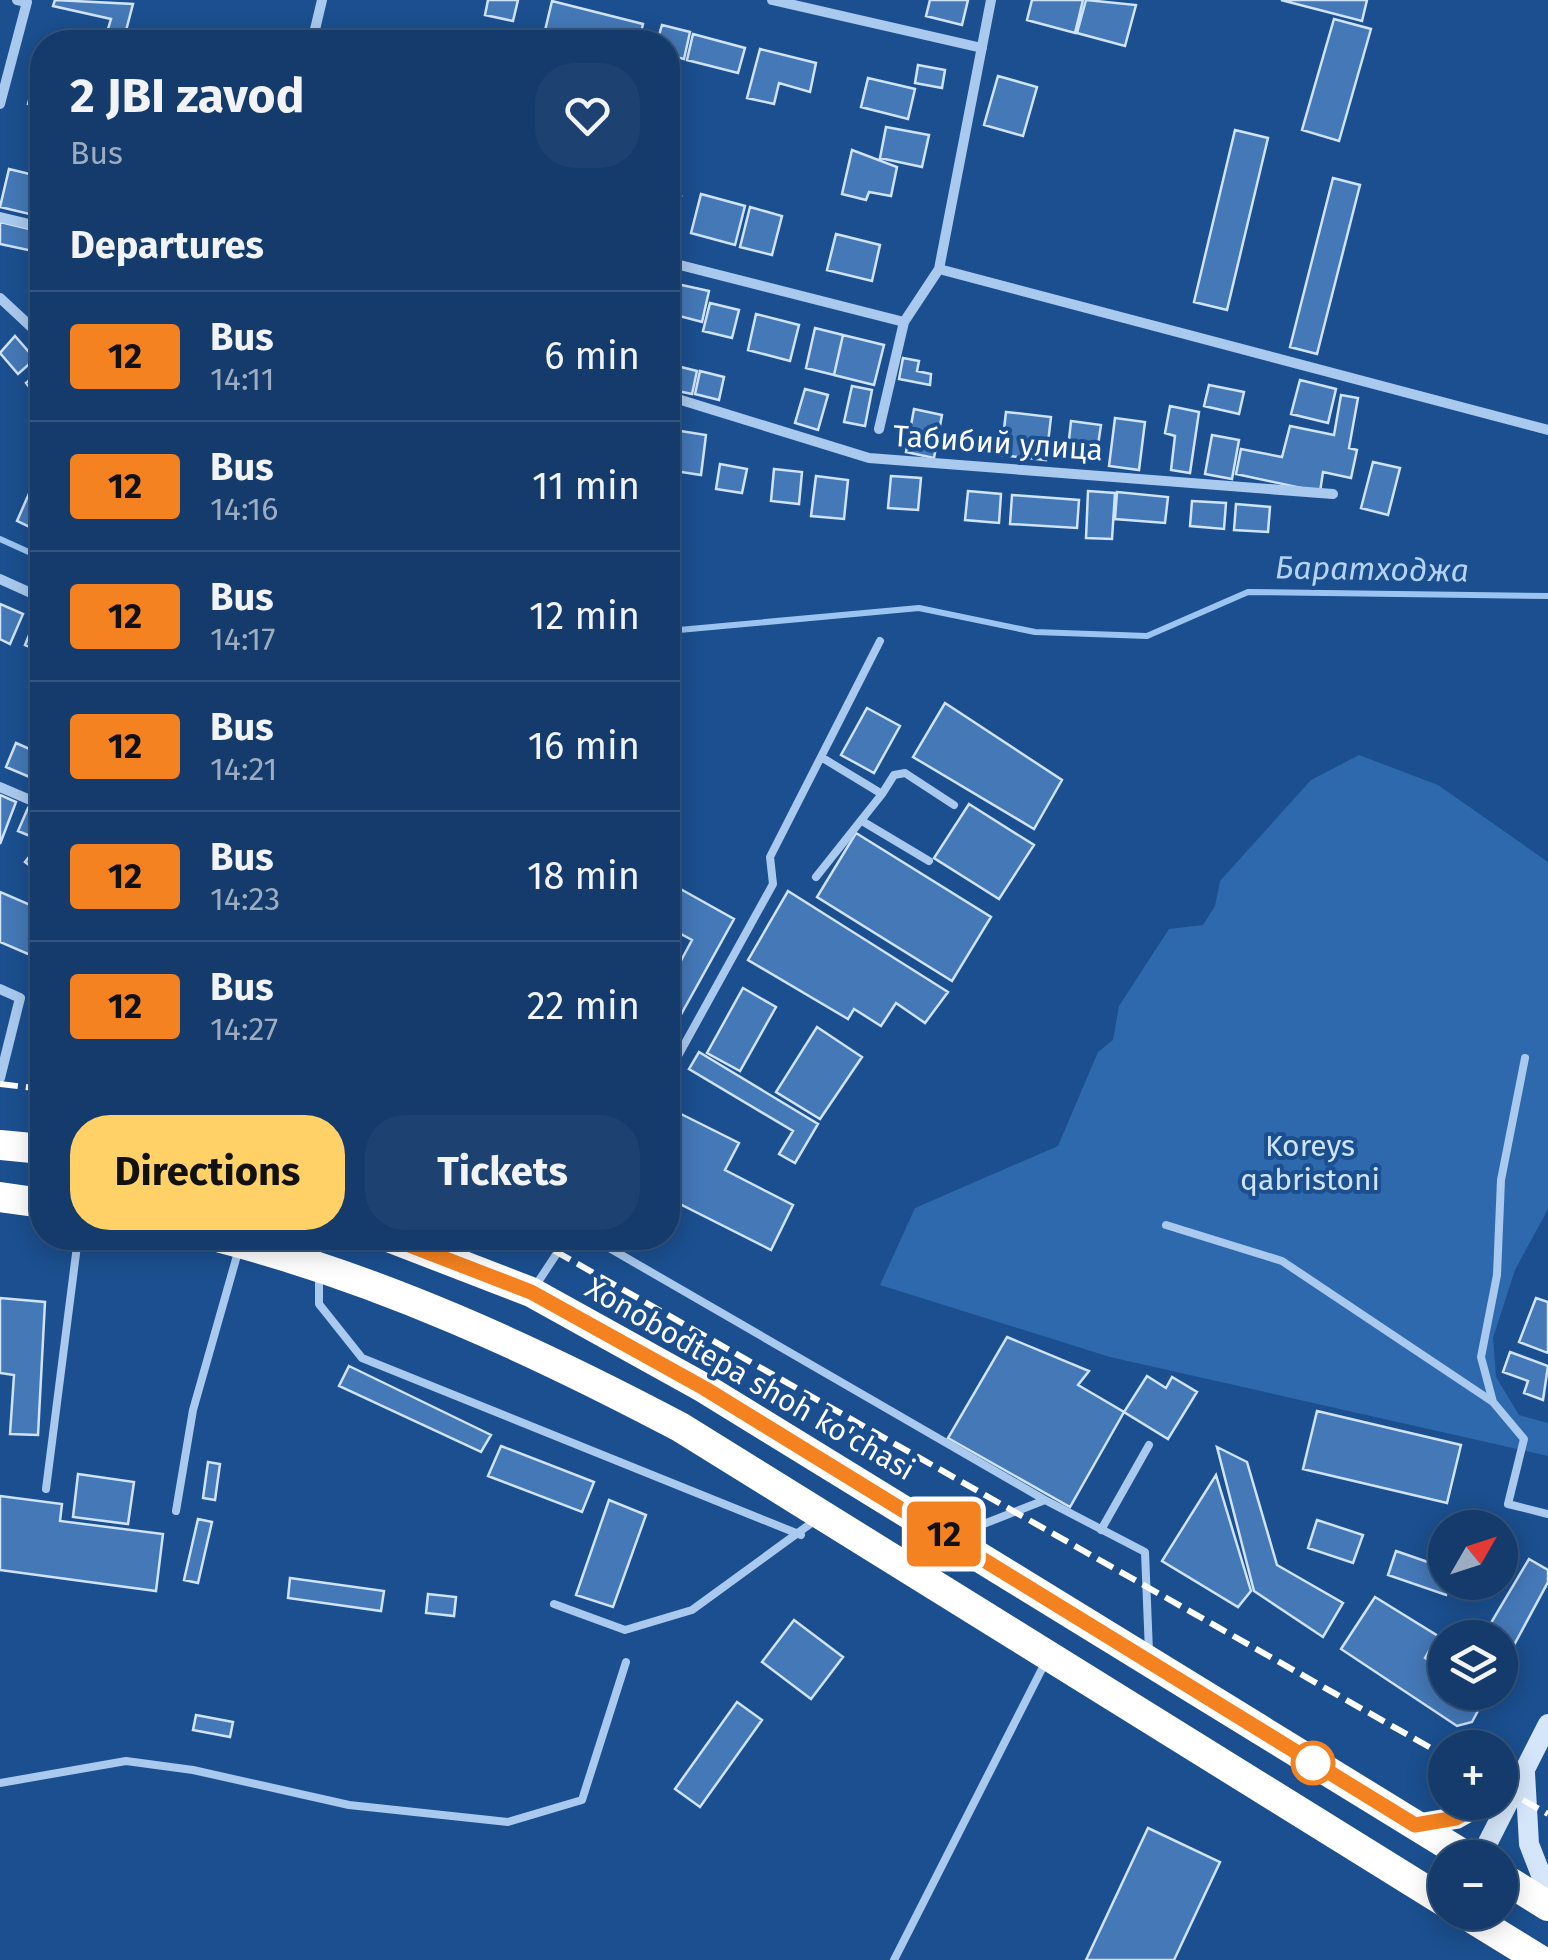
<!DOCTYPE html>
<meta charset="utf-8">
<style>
body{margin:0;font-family:"Fira Sans",sans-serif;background:#1d4271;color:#f1f3f6;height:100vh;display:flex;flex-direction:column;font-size:38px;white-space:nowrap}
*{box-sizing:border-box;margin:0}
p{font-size:32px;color:#9dadc1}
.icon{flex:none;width:55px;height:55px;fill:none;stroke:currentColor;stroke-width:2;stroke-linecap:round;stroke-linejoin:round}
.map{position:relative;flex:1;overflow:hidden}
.details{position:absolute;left:30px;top:30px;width:650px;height:1220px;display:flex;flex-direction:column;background:#143b6b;border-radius:40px;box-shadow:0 5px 25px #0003,0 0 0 2px #33557e}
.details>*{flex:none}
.badge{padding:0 20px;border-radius:8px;font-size:35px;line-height:65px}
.needle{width:65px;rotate:51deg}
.fabs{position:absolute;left:1428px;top:1510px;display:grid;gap:20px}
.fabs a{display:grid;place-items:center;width:90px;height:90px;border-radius:50%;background:#143b6b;box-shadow:0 5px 25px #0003,0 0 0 2px #33557e;font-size:50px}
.map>.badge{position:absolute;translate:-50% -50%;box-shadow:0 0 0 5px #fff}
h2{padding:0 40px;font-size:38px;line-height:90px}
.round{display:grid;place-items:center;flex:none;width:105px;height:105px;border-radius:40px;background:#1d4271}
.head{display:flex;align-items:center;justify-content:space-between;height:170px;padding:0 40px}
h1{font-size:48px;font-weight:700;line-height:75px}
.button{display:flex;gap:20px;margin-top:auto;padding:20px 40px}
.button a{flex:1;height:115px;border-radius:40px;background:#ffd166;color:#111;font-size:40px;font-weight:700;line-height:115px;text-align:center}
.button a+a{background:#1d4271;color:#f1f3f6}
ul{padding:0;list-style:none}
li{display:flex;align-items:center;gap:30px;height:130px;padding:0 40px;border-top:2px solid #33557e}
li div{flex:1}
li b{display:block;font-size:38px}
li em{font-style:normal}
li .badge{min-width:110px;font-weight:700;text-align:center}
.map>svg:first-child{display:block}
.green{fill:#2e69ad}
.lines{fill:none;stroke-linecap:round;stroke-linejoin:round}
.stream{stroke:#9cc4f0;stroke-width:6}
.building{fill:#4478b7;stroke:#cfe3fa;stroke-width:2.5}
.lane{stroke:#a9c9ee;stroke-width:8}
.street{stroke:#a9c9ee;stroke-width:10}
.secondary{stroke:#d6e6fa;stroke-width:20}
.highway{stroke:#fff;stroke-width:30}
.rail{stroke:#fff;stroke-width:6;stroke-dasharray:18 8;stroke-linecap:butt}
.line-casing{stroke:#fff;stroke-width:22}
.line{stroke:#f58220;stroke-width:15}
.stop-dot{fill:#fff;stroke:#f58220;stroke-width:5}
.labels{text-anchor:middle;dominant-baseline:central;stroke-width:8;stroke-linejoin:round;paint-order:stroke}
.street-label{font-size:30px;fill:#fff;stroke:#1b4f8f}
.park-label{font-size:30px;fill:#cfe3fa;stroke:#1b4f8f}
.water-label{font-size:32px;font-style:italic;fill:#b5d3f5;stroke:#1b4f8f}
</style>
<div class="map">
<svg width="1548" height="1960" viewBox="0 0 1548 1960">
<rect width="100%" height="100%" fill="#1b4f8f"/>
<path class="green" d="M1359,755L1438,785L1548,862V1209L1515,1270L1493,1338L1496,1377L1519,1415L1548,1423V1456L1110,1357L880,1285L915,1208L1058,1146L1098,1052L1113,1040L1119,1006L1169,929L1203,925L1215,906L1220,881L1311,780Z"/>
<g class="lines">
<path class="stream" d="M0,539L42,558
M668,631L919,608L1035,632L1147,636L1248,592L1548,596"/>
</g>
<path class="building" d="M55,0L133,4L123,42H104L111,19L53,6Z
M488,0H518L513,21L485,15Z
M930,0H968L962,25L926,16Z
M1032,0H1083L1075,33L1027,20Z
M1086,0L1136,5L1125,46L1077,33Z
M1281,0H1367L1362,21Z
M552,1L643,24L639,42L543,39Z
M1334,19L1371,29L1339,141L1302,130Z
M662,25L690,32L684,59L668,55V42H657Z
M693,34L745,48L738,73L687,60Z
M760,49L816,63L810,92L779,83L774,104L747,98Z
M42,55V108L28,104Z
M918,65L945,70L942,88L915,83Z
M998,76L1037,87L1023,136L984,125Z
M868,78L915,89L908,119L861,107Z
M886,127L929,135L922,167L880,158Z
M1235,130L1268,138L1227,310L1194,302Z
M852,150L897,167L891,196L869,192L866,200L842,194Z
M9,169L42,177V217L0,207Z
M1333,178L1360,185L1317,354L1290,347Z
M668,192L681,196L672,231L668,230Z
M701,194L745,206L735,245L691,233Z
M750,207L782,216L772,255L740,247Z
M0,222L42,232V253L0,244Z
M836,234L880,245L872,281L827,270Z
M668,282L709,291L702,322L668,313Z
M710,303L739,310L732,338L703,331Z
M756,314L799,325L790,361L748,350Z
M815,328L843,335L834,375L806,368Z
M843,335L884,345L874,385L834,375Z
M15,336L35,359L18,374L0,353Z
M903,358L919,361L917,371L931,374L930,385L899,379Z
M673,365L697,371L692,394L668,389Z
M42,370V403L26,383Z
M700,371L724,377L719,400L695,394Z
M1300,380L1336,389L1328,423L1291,414Z
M1209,385L1244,392L1239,414L1204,406Z
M852,386L872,390L865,426L844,422Z
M805,389L828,395L818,430L795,423Z
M1341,395L1358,398L1349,448L1357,450L1351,478L1323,472L1320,492L1236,474L1241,449L1282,457L1290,426L1334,435Z
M1170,406L1199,412L1190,473L1171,470L1175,436L1165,433Z
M914,409L942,415L934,458L906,452Z
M1006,412L1051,417L1046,460L1001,455Z
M1115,418L1145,422L1139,470L1109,466Z
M1071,421L1101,425L1097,452L1068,449Z
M668,429L706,435L701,475L668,470Z
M1212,435L1239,440L1232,479L1205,474Z
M1373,462L1400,468L1388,515L1361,508Z
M42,464V521L38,531L17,521Z
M720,464L747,469L742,493L716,489Z
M774,469L802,472L799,504L771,501Z
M816,476L848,480L844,519L811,516Z
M891,476L921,478L918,510L888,508Z
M968,491L1001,494L999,523L965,520Z
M1088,491L1115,493L1112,539L1086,538Z
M1117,492L1168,497L1165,523L1115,519Z
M1012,495L1079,500L1077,528L1010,524Z
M1192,501L1226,503L1224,529L1190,526Z
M1236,504L1270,507L1268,532L1234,530Z
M0,604L23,614L10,644L0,639Z
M35,620L42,624V652L25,645Z
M945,703L1062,780L1034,829L913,757Z
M867,708L900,726L874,773L841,755Z
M16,743L41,754L32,778L6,767Z
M0,795L16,802L0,844Z
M969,804L1034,845L999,899L934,858Z
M28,808L42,814V841L18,831Z
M856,833L991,917L952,981L817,897Z
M36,848L42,853L41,874L25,862Z
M668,882L734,919L668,1038V985L692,940L668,927Z
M788,891L948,992L925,1023L896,1003L881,1026L854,1009L848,1019L748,960Z
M0,892L42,910V960L0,942Z
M743,988L776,1007L740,1071L707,1053Z
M817,1027L862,1057L820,1119L776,1092Z
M699,1052L818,1124L795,1163L779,1154L793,1131L689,1069Z
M669,1108L739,1143L725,1170L793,1205L771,1250L668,1198Z
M0,1298L45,1302L38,1435L10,1434L14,1375L0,1373Z
M1536,1298L1548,1302V1353L1519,1342Z
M1007,1337L1089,1371L1078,1385L1124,1412L1070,1507L948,1438Z
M1510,1352L1548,1366L1543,1400L1524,1393L1528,1381L1503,1372Z
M349,1366L491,1435L481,1452L339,1386Z
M1147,1376L1166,1388L1172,1377L1197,1392L1168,1439L1124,1412Z
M1317,1411L1461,1445L1447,1503L1303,1469Z
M501,1446L594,1482L582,1512L488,1476Z
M1217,1447L1247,1462L1277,1565L1343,1603L1323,1637L1254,1591Z
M208,1462L220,1464L215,1500L203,1498Z
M78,1474L134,1482L128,1524L73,1517Z
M1216,1475L1251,1591L1238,1607L1162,1561Z
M0,1496L62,1504L60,1521L163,1534L156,1591L0,1570Z
M609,1500L646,1515L613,1607L576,1595Z
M198,1519L212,1522L198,1583L184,1580Z
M1317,1520L1363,1535L1353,1563L1308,1548Z
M1396,1551L1445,1568V1582H1451L1446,1595L1388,1575Z
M1529,1559L1548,1570V1582L1500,1671V1638H1482Z
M290,1578L384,1591L381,1611L288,1598Z
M428,1594L456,1597L454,1616L426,1613Z
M1375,1597L1438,1636L1425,1658L1445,1672V1692H1488L1472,1722L1457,1726L1341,1649Z
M794,1620L843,1657L811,1699L762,1662Z
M737,1702L762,1720L700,1807L675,1789Z
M196,1715L233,1722L230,1737L193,1730Z
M1148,1828L1220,1862L1174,1960H1086Z"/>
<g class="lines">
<path class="lane" d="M882,794L894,775L905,773L954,805
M862,821L929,861
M816,877L882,794L821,757
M668,1074L773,884L770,857L880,641
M1166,1225L1282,1261L1493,1402L1524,1439L1508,1504L1548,1514
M592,1238L1045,1500
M319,1277V1304L362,1358L801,1535
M534,1288L567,1238
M1493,1402L1481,1357L1497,1275L1501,1180L1525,1058
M46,1489L78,1238
M176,1511L193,1410L238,1252
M1101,1530L1149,1445
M958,1534L1045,1500L1145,1552L1149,1652
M554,1604L625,1630L692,1610L817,1519
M0,1783L126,1761L193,1770L349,1805L508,1822L582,1800L626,1662
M894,1960L1046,1661"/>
<path class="street" d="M772,0L982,48
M312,42L322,0
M0,104L27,2L17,0
M0,217L42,227
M668,262L904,322
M939,269L1548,430
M0,298L42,337
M668,396L869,458L1333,494
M879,429L904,322L939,269L991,0
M0,579L42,598
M0,787L42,805
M0,989L20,998L0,1078"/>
<path class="secondary" d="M1525,1773L1529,1844L1548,1893
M1415,1825L1456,1818L1485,1802
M1480,1858L1548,1724"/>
<path class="highway" d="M0,1145L42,1149
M0,1197L42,1203
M221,1238C382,1280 534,1350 680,1427L1445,1902
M391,1238L531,1292L704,1388L1469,1858
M1500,1876L1548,1906
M1462,1912L1540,1960"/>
<path class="rail" d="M0,1084L42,1089
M532,1238L1445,1756
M1500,1787L1548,1814"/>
</g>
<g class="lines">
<defs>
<path id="line" d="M391,1238L531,1292L704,1388L1415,1825L1456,1818L1485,1802"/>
</defs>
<use href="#line" class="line-casing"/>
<use href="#line" class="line"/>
</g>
<circle class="stop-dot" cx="1313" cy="1763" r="20"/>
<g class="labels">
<g class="street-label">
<text transform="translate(998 443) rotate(4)">Табибий улица</text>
<text transform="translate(750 1379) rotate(30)">Xonobodtepa shoh ko'chasi</text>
</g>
<g class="park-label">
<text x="1310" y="1146">Koreys<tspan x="1310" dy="34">qabristoni</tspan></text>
</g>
<g class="water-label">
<text transform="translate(1372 569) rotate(1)">Баратходжа</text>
</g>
</g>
</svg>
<div class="fabs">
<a><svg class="needle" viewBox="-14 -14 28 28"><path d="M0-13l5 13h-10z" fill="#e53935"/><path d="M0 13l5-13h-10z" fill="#9dadc1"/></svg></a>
<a><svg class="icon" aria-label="layers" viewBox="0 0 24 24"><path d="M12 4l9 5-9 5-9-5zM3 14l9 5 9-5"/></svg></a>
<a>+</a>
<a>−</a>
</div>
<b class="badge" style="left:944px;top:1534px;background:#f58220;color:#111">12</b>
<section class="details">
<div class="head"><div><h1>2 JBI zavod</h1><p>Bus</p></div><a class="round"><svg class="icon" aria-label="heart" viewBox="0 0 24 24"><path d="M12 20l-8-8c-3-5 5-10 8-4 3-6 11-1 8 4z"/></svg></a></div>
<h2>Departures</h2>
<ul>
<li><span class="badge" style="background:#f58220;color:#111">12</span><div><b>Bus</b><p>14:11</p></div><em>6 min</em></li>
<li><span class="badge" style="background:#f58220;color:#111">12</span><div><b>Bus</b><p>14:16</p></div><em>11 min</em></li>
<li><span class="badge" style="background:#f58220;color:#111">12</span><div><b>Bus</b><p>14:17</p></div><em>12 min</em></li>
<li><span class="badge" style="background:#f58220;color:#111">12</span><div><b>Bus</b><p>14:21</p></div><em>16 min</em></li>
<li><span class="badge" style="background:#f58220;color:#111">12</span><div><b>Bus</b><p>14:23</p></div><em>18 min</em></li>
<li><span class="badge" style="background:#f58220;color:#111">12</span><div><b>Bus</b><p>14:27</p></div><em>22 min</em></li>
</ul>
<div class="button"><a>Directions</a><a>Tickets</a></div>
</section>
</div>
